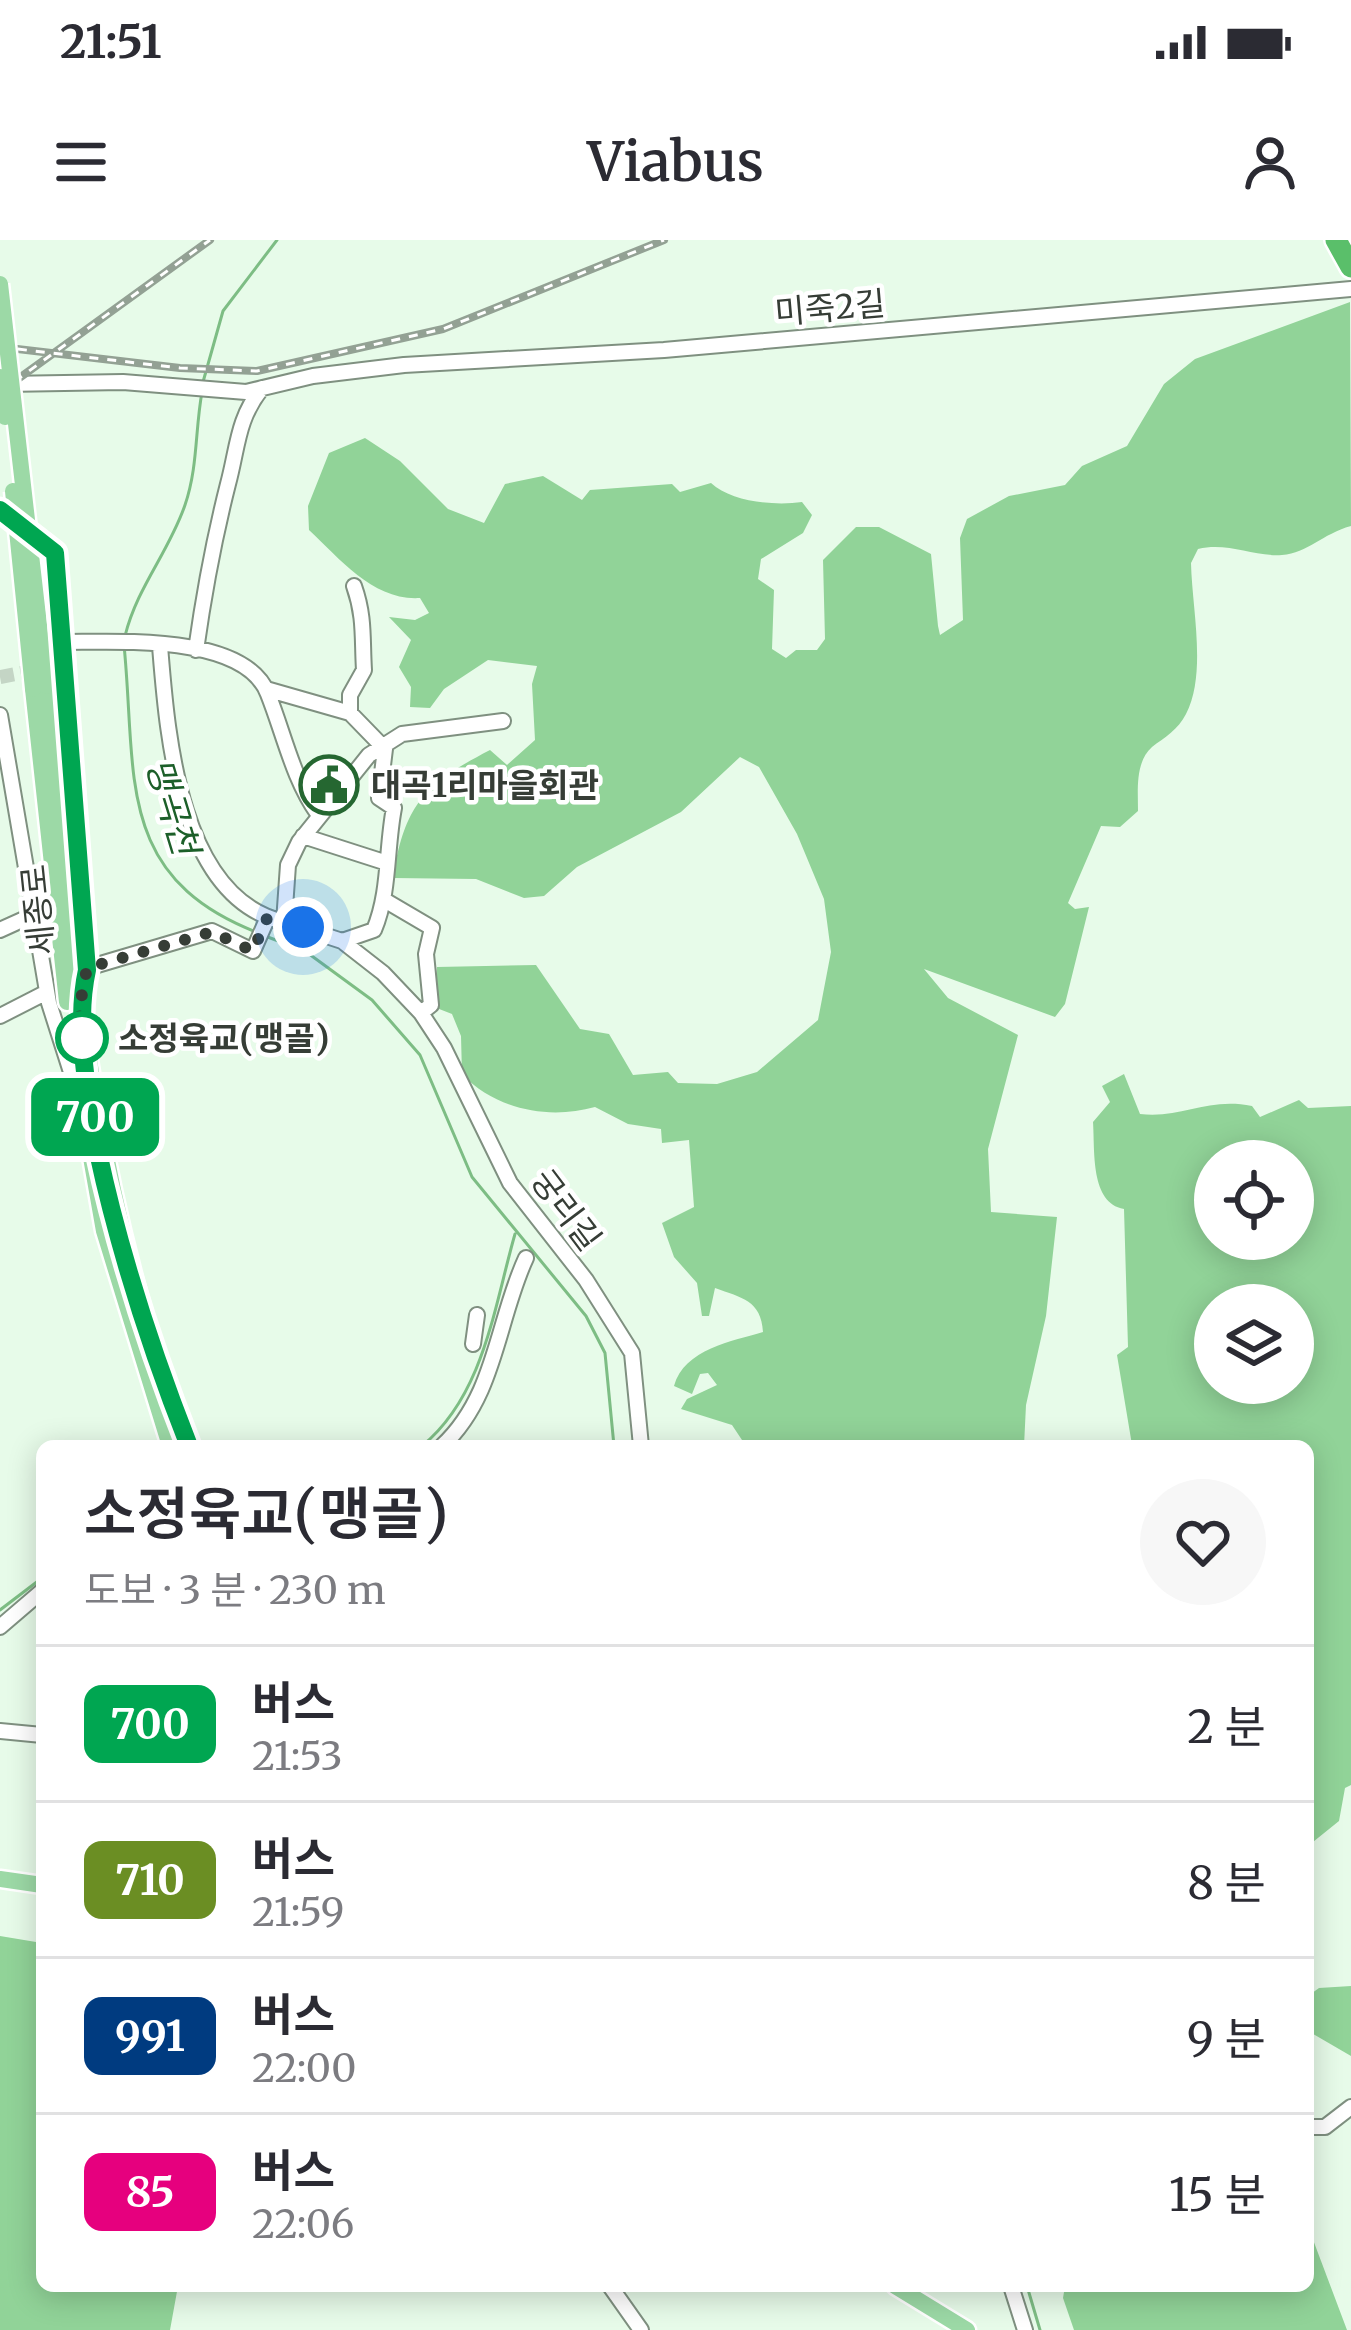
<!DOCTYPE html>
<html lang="ko">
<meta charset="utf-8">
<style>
body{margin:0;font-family:Merriweather,"Noto Sans KR",serif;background:#f7f7f7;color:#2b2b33;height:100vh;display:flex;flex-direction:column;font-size:45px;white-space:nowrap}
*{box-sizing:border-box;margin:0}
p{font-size:39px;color:#7c7c81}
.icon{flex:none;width:66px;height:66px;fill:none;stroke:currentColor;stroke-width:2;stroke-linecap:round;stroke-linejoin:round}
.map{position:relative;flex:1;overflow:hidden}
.panel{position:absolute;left:36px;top:1200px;width:1278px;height:852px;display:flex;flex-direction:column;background:#fff;border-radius:18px;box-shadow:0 6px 30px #0003}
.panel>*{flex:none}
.badge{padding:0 24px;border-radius:18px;font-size:42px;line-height:78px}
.tools{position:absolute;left:1194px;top:900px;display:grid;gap:24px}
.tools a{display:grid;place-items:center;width:120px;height:120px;border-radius:50%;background:#fff;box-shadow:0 6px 30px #0003;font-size:60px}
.you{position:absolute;width:60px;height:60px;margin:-30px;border:9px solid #fff;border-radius:50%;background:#1a73e8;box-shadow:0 0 0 18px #1a73e833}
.map>.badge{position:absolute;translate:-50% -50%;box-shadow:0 0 0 6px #fff}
.round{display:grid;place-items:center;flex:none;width:126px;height:126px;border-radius:63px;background:#f7f7f7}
.summary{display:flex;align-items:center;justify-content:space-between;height:204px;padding:0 48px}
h1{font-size:57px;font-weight:600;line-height:90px}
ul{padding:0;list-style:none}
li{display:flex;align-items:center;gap:36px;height:156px;padding:0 48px;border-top:3px solid #e1e1e2}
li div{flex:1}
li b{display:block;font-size:45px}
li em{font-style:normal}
li .badge{min-width:132px;font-weight:700;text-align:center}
.status{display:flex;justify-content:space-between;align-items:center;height:84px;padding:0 60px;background:#fff;direction:ltr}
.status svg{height:33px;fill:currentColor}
header{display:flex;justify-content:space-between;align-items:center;height:156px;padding:0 48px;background:#fff;font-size:54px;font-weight:600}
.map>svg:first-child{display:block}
.forest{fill:#91d398;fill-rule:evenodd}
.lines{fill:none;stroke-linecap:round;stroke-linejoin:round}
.stream{stroke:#7dbd84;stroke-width:3}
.minor-tunnel{stroke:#c4d5c5;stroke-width:14;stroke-dasharray:14 7;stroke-linecap:butt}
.minor-casing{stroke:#7f9080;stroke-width:18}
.major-casing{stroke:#fff;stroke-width:21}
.highway-casing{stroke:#fff;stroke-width:26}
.minor{stroke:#fff;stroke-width:14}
.major{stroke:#9cd9a6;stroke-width:16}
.highway{stroke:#5abf6a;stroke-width:21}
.rail-casing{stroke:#93a194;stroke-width:8}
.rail{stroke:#fff;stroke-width:3;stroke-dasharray:9;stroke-linecap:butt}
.major-bridge-casing{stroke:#fff;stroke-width:21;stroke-linecap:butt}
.major-bridge{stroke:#9cd9a6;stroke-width:16}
.line-casing{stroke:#fff;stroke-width:27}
.line{stroke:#00a651;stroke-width:18}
.walk{stroke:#363d36;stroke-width:12;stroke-dasharray:0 21.6}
.stop-dot{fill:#fff;stroke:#00a651;stroke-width:6}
.labels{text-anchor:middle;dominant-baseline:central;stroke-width:9;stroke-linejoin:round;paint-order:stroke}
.street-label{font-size:33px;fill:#363d36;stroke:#fff}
.poi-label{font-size:33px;font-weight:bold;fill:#363d36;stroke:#fff;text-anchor:start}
.stop-label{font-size:33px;font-weight:bold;fill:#363d36;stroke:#fff;text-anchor:start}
.water-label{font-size:36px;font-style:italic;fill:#1c5f29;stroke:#fff}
</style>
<div class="status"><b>21:51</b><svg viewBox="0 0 49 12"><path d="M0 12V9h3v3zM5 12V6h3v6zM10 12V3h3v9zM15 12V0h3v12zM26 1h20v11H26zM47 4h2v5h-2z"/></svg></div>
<header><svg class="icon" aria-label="menu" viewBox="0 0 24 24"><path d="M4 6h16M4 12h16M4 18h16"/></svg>Viabus<svg class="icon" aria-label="person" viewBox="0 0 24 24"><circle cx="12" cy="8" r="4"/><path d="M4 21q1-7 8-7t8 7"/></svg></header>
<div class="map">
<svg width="1351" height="2090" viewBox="0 0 1351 2090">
<rect width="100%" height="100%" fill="#e7fbe9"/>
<path class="forest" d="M1350,62L1351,286C1322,294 1308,313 1282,315C1252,317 1229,302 1198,309L1191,323C1192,369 1207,433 1186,474C1178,490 1165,497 1152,507C1135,522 1138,550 1138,571L1120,587L1101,586L1068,663L1075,669L1089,667L1065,764L1055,777L924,729L948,758L1018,795L988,909L991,972L1057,977L1046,1076L1026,1165L1024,1206H737L742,1200L732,1185L681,1169L687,1159L717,1145L708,1133L700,1134L692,1154L674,1146C684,1109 733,1101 763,1092C761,1060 742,1058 715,1048L709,1076H702L697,1043L674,1017L662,983L694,967L689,900L662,903L661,889L628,884L595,867C549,880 496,870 462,834L461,796L452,774L434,767L437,727L536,725L580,789L609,794L633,835L668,832L678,843L717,844L757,832L818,780L831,712L824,659L797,594L759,527L740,517L681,572L577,627L544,656L524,658L476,639L393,638C405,563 425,544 490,510L507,525L535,500L532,444L537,426L488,420L444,449L430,468L410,467L411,447L399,427L411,400L389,377L415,380L429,373L420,358C374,361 341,320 309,290L308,266L329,213L365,198L400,221L448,269L484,283L505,244L543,236L582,260L590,250L672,244L680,252L711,243C731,262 775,266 802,262L812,275L803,293L761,319L758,339L774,350L772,409L786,418L796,410H817L825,399L823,320L856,287H879L931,314L938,386L940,395L963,380L960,298L967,279L1009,256L1065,245L1082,226L1127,206L1164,144L1195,119Z
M1124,834L1140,874C1181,879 1207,857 1252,866L1260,877L1299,860L1308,868L1351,866V1545L1345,1548L1339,1581L1308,1606V1206L1132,1205L1117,1115L1128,1107L1124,969C1090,963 1095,911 1093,882L1110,862L1102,846ZM1293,921V999H1215V921ZM1293,1065V1143H1215V1065Z
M0,1696L42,1703V2046H178L170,2090H0Z
M1351,1746V1816L1308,1791V1756L1319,1748Z
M1308,1968L1312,1997L1347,2090H1074L1063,2058L1065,2046H1308Z"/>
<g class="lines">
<path class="stream" d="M203,142L223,71L277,0
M125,396C137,347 169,312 185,265C198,227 195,190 202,152
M124,405C137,534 114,636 256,692
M265,696L305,711L372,760L420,815L472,937L586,1076L605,1113L614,1206
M422,1206C484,1155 494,1067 515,994
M0,1370L42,1338
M1027,2046L1040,2090"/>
<path class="minor-tunnel" d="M0,437L49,428L64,403"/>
<defs>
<path id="minor" d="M5,144L123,142L246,152L313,136L404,125L664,110L1351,49
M0,270L55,313L87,730L82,753
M64,402C120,402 245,394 268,454C284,494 293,539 318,574
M160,406C167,491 178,658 284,682L288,625L299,602L369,515L402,494L503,481
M196,410C204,353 214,299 228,244C238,207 237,179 262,148
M266,449L350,473L385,509L379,558L394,568C386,609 390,652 374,690L342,701L284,682
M350,473V455L364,430C362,399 365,377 354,346
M0,475L49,763L84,873
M303,596L384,622
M0,690L33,675
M342,701L383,733L421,773L431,765L426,714L432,688L386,661
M87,728L212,691L253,711L268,677
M421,773L444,808L510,943L586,1040L632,1113L641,1206
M0,776L47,752
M473,1104L477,1075
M442,1206C496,1156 497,1080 526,1018
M0,1387L42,1351
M0,1491L42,1495
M1308,1887H1325L1351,1867
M610,2046L641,2090
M1011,2046L1025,2090"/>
<path id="major" d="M46,446C72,706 92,961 189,1206
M33,449L67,762
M89,906L104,991L170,1206
M0,1639L42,1645
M895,2046L967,2090"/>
<path id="highway" d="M1336,0L1351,27"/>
</defs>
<use href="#minor" class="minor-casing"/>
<use href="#major" class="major-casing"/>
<use href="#highway" class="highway-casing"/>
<use href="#minor" class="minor"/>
<use href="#major" class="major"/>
<use href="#highway" class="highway"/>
<defs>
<path id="rail" d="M0,107L180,128L257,131L443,89L664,0
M0,152L210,0"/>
</defs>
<use href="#rail" class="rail-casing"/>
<use href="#rail" class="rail"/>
<defs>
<path id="major-bridge" d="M0,44L46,446
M0,137L5,177
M13,251L33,449"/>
</defs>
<use href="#major-bridge" class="major-bridge-casing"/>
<use href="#major-bridge" class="major-bridge"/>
</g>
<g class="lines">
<defs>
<path id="line" d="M0,270L55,313L87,730C61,847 144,1092 189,1206"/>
</defs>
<use href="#line" class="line-casing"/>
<use href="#line" class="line"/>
<path class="walk" d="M82,798L79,770L87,728L212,692L253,711L268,676L303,687"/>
</g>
<defs>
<symbol id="civic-ring" viewBox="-11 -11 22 22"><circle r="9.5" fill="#fff" stroke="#256731" stroke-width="1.5"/><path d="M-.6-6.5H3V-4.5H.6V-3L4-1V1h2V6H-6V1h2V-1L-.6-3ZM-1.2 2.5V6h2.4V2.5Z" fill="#256731"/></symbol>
</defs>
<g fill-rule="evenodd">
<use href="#civic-ring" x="296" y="512" width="66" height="66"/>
</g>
<circle class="stop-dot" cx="82" cy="798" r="24"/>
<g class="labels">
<g class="street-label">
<text transform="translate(830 68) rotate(-5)">미죽2길</text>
<text transform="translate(38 670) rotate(-96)">세종로</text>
<text transform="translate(566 970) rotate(53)">궁리길</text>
</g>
<g class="poi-label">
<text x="371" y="545">대곡1리마을회관</text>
</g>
<g class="stop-label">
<text x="118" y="798">소정육교(맹골)</text>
</g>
<g class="water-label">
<text transform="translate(172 566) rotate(73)">맹곡천</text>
</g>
</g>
</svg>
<div class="tools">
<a><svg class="icon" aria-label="locate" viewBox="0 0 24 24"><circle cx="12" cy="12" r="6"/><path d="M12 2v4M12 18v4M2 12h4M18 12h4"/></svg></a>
<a><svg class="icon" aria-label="layers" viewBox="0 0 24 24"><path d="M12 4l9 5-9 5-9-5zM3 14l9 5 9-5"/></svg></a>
</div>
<div class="you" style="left:303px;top:687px"></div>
<b class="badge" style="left:95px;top:877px;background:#00a651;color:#fff">700</b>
<section class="panel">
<div class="summary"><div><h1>소정육교(맹골)</h1><p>도보 · 3 분 · 230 m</p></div><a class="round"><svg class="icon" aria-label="heart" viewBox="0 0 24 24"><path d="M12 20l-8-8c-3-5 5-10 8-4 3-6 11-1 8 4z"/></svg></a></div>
<ul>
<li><span class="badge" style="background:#00a651;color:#fff">700</span><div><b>버스</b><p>21:53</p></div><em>2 분</em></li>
<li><span class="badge" style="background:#6b8e23;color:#fff">710</span><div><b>버스</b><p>21:59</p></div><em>8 분</em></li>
<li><span class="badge" style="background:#003b80;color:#fff">991</span><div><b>버스</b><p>22:00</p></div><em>9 분</em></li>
<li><span class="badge" style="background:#e6007e;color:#fff">85</span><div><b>버스</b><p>22:06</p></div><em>15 분</em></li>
</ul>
</section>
</div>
